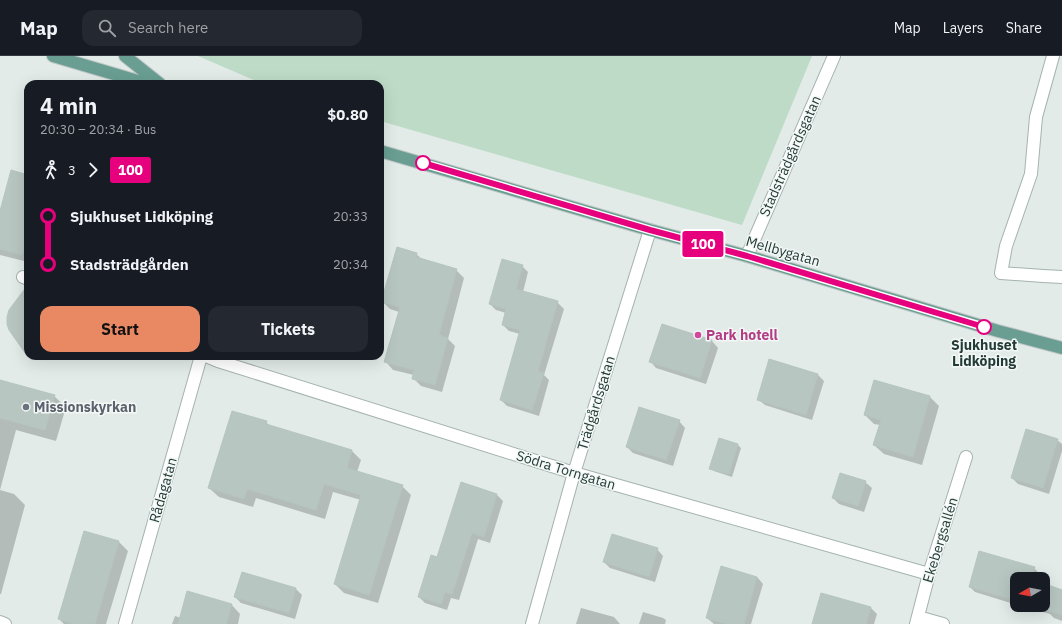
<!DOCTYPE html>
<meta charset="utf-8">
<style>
body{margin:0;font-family:"IBM Plex Sans",sans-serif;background:#242831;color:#f1f3f6;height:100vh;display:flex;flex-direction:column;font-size:15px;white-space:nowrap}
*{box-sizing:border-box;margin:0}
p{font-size:13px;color:#9ea1a6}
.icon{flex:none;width:22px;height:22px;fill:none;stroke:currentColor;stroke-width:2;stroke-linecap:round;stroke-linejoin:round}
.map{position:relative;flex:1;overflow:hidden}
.sheet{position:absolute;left:24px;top:24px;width:360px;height:280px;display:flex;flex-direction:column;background:#171b24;border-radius:12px;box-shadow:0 4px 16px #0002}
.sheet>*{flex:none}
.badge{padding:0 8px;border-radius:3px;font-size:14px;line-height:26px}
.needle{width:26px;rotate:260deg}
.fabs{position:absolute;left:1010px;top:516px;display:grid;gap:8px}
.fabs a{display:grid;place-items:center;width:40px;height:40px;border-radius:8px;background:#171b24;box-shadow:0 4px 16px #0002;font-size:20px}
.map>.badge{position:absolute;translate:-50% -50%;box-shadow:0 0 0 2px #fff}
.legs{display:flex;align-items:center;gap:6px;height:44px;padding:0 16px;font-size:13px}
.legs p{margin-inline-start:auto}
.headline{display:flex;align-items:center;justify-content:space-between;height:68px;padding:0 16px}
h1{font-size:22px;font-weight:700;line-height:30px}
.button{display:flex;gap:8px;margin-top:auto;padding:8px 16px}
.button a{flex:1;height:46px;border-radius:12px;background:#e98963;color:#111;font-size:16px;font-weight:700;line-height:46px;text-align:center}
.button a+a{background:#242831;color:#f1f3f6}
ul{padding:0 16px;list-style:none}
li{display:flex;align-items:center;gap:14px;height:48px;font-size:15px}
li i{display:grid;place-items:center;width:6px;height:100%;margin:0 5px;background:currentColor}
li i::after{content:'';width:10px;height:10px;margin:-5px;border:3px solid;border-radius:50%;background:#171b24}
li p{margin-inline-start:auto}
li:first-child i{background:linear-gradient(#0000 50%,currentColor 0)}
li:last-child i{background:linear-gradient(currentColor 50%,#0000 0)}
header{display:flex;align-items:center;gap:24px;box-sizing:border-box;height:56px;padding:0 20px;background:#171b24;border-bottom:1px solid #363941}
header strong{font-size:19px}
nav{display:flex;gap:22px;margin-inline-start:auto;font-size:14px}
.search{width:280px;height:36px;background:#242831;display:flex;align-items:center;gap:10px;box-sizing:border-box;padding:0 14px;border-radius:12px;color:#9ea1a6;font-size:15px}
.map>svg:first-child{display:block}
.green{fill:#bddbc6}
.shadow{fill:#0003}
.building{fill:#b8c6c1;stroke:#b5c5bf}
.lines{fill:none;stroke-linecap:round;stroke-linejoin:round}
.minor-casing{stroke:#a5b3af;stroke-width:14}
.major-casing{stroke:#c1c8c7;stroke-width:14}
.minor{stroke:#fff;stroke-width:12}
.major{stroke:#6a9e93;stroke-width:12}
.line-1-casing{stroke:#fff;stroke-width:9}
.line-1{stroke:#e6007e;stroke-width:6}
.stop-1-dot{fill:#fff;stroke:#e6007e;stroke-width:2}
.hotel-dot{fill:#d1479c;stroke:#f3f8f6;stroke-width:1.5}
.worship-dot{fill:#6b7280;stroke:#f3f8f6;stroke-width:1.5}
.labels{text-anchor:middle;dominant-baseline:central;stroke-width:3;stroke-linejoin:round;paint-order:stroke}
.street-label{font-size:14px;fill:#233b36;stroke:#f3f8f6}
.hotel-label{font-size:14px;font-weight:bold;fill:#b23c85;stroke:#f3f8f6;text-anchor:start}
.stop-label{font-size:14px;font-weight:bold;fill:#233b36;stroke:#f3f8f6}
.worship-label{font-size:14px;font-weight:bold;fill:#5b616d;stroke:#f3f8f6;text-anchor:start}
</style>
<header>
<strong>Map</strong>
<div class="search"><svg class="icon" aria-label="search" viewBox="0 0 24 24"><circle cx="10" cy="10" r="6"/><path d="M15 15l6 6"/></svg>Search here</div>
<nav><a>Map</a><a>Layers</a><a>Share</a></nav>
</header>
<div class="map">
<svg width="1062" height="568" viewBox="0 0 1062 568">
<rect width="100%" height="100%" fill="#e2ebe8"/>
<path class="green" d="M198,0H812L742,169L380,65V28H263Z"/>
<path class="shadow" d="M28,120V206L0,199V159Z
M416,198L423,204L456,214L464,222L448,283L455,290L442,336L421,330L413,322L414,319L393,314L386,306L399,256L390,253L383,246Z
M522,210L528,216L523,236L557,246L564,253L544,319L549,324L539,360L507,350L501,344L520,278L509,275L503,269L506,257L496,254L490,248Z
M662,269L712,285L718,292L706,328L656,312L650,305Z
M770,304L818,319L824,325L812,364L765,349L758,343Z
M0,325L54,340L66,351L56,385L16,374L0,434L14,438L25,449L1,538H0Z
M930,341L939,350L922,409L884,398L874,389L880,369L874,368L865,359Z
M679,365L685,372L673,410L633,397L627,391Z
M266,366L270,370L352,395L361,404L357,416L402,430L411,439L378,547L344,537L335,528L361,444L333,436L325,463L256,442L253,451L219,441L209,432Z
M1057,384L1062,388V395L1049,438L1018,428L1012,422Z
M738,389L741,392L732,421L714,415L711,412Z
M865,426L872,432L864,456L839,448L833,442Z
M496,438L503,445L490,487L478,483L459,544L451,542L447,554L425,547L419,541L438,502Z
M85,476L119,486L128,495L106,568H64L59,563Z
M657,493L663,500L655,526L610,512L604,506Z
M1034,512L1040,518L1038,523H1017V549L975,536L970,531Z
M242,517L296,533L302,539L295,563L241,547L235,541Z
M757,521L763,528L751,568H714L707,562Z
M1043,528L1062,535V565L1054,562L1050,558L1018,549H1043Z
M231,548L240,558L238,568H172L175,560L181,562Z
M581,552L614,561L620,568H576Z
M871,552L877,558L874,568H813Z
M643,556L663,562L666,564L665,568H639Z"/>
<path class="building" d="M11,114L28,119V178L22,199L0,193V155Z
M397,191L417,197L416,201L457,213L439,279L448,282L435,329L412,323L414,314L384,306L400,251L381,246Z
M502,203L523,209L516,233L558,245L538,315L544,317L532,354L500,344L520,274L502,269L506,253L489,248Z
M27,230H28V301L9,274L7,268V261L9,254Z
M662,268L712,284L700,322L649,306Z
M769,303L818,318L806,359L757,344Z
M0,324L55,339L45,374L0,362Z
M874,324L930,340L913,401L873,389L881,364L864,359Z
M639,351L680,364L666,404L626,391Z
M232,355L267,365L266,368L352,394L347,412L403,429L369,539L334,528L361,439L324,428L316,454L247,433L244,443L208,432Z
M1026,373L1058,383L1043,432L1011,422Z
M719,382L738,388L729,418L709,413Z
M840,417L866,425L858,450L832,442Z
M461,426L497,438L484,481L472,477L452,538L445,536L441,548L418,541L431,499L437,501Z
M84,475L119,485L95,568H74L58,563Z
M612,478L658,492L649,521L603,506Z
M979,495L1035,511L1031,523H1017V545L969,531Z
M721,510L757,521L744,568H727L706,562Z
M242,516L296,532L289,557L234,541Z
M1043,527L1062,534V559L1029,549H1043Z
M187,535L232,548L226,568H178Z
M821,537L871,551L866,568H812Z"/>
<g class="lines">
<defs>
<path id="minor" d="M1053,0L1036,61L1031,118L1006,190L1001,217L1043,220L1062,221
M747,200L834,0
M23,221L28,223
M206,300L218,305L574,417L929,518
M918,561L943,568
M0,566L5,568
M125,568L201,300
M532,568L574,417L650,174
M916,568L929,518L966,401"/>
<path id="major" d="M53,0L148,28
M125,0L160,28
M380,95L650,174L747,200L998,275L1062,292"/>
</defs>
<use href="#minor" class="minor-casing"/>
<use href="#major" class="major-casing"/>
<use href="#minor" class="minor"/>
<use href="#major" class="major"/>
</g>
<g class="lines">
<defs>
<path id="line-1" d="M423,107L650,174L747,200L984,271"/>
</defs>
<use href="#line-1" class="line-1-casing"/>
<use href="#line-1" class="line-1"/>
</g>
<g class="stop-1-dot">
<circle cx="423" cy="107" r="7"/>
<circle cx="984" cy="271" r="7"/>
</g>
<circle class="hotel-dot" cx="698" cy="279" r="4"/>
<circle class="worship-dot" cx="26" cy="351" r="4"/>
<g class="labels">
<g class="street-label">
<text transform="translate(790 100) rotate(-66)">Stadsträdgårdsgatan</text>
<text transform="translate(783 195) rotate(16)">Mellbygatan</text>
<text transform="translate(596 347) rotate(-73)">Trädgårdsgatan</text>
<text transform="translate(566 414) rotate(17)">Södra Torngatan</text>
<text transform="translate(163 434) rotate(-74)">Rådagatan</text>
<text transform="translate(940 484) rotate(-73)">Ekebergsallén</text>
</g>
<g class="hotel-label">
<text x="706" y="279">Park hotell</text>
</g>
<g class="stop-label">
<text x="984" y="289">Sjukhuset<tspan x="984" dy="16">Lidköping</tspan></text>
</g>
<g class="worship-label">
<text x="34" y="351">Missionskyrkan</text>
</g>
</g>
</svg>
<div class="fabs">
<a><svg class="needle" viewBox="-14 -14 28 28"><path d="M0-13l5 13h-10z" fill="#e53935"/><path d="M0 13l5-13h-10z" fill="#9ea1a6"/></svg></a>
</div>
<b class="badge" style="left:703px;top:188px;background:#e6007e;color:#fff">100</b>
<section class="sheet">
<div class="headline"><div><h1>4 min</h1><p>20:30 – 20:34 · Bus</p></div><b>$0.80</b></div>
<div class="legs"><svg class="icon" aria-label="walk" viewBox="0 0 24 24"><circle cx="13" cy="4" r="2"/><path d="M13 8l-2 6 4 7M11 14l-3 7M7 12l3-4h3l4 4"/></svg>3<svg class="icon" aria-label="forward" viewBox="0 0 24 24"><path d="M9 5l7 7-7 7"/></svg><b class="badge" style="background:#e6007e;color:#fff">100</b></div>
<ul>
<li><i style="color:#e6007e"></i><b>Sjukhuset Lidköping</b><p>20:33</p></li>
<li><i style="color:#e6007e"></i><b>Stadsträdgården</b><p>20:34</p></li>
</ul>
<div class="button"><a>Start</a><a>Tickets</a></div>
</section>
</div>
